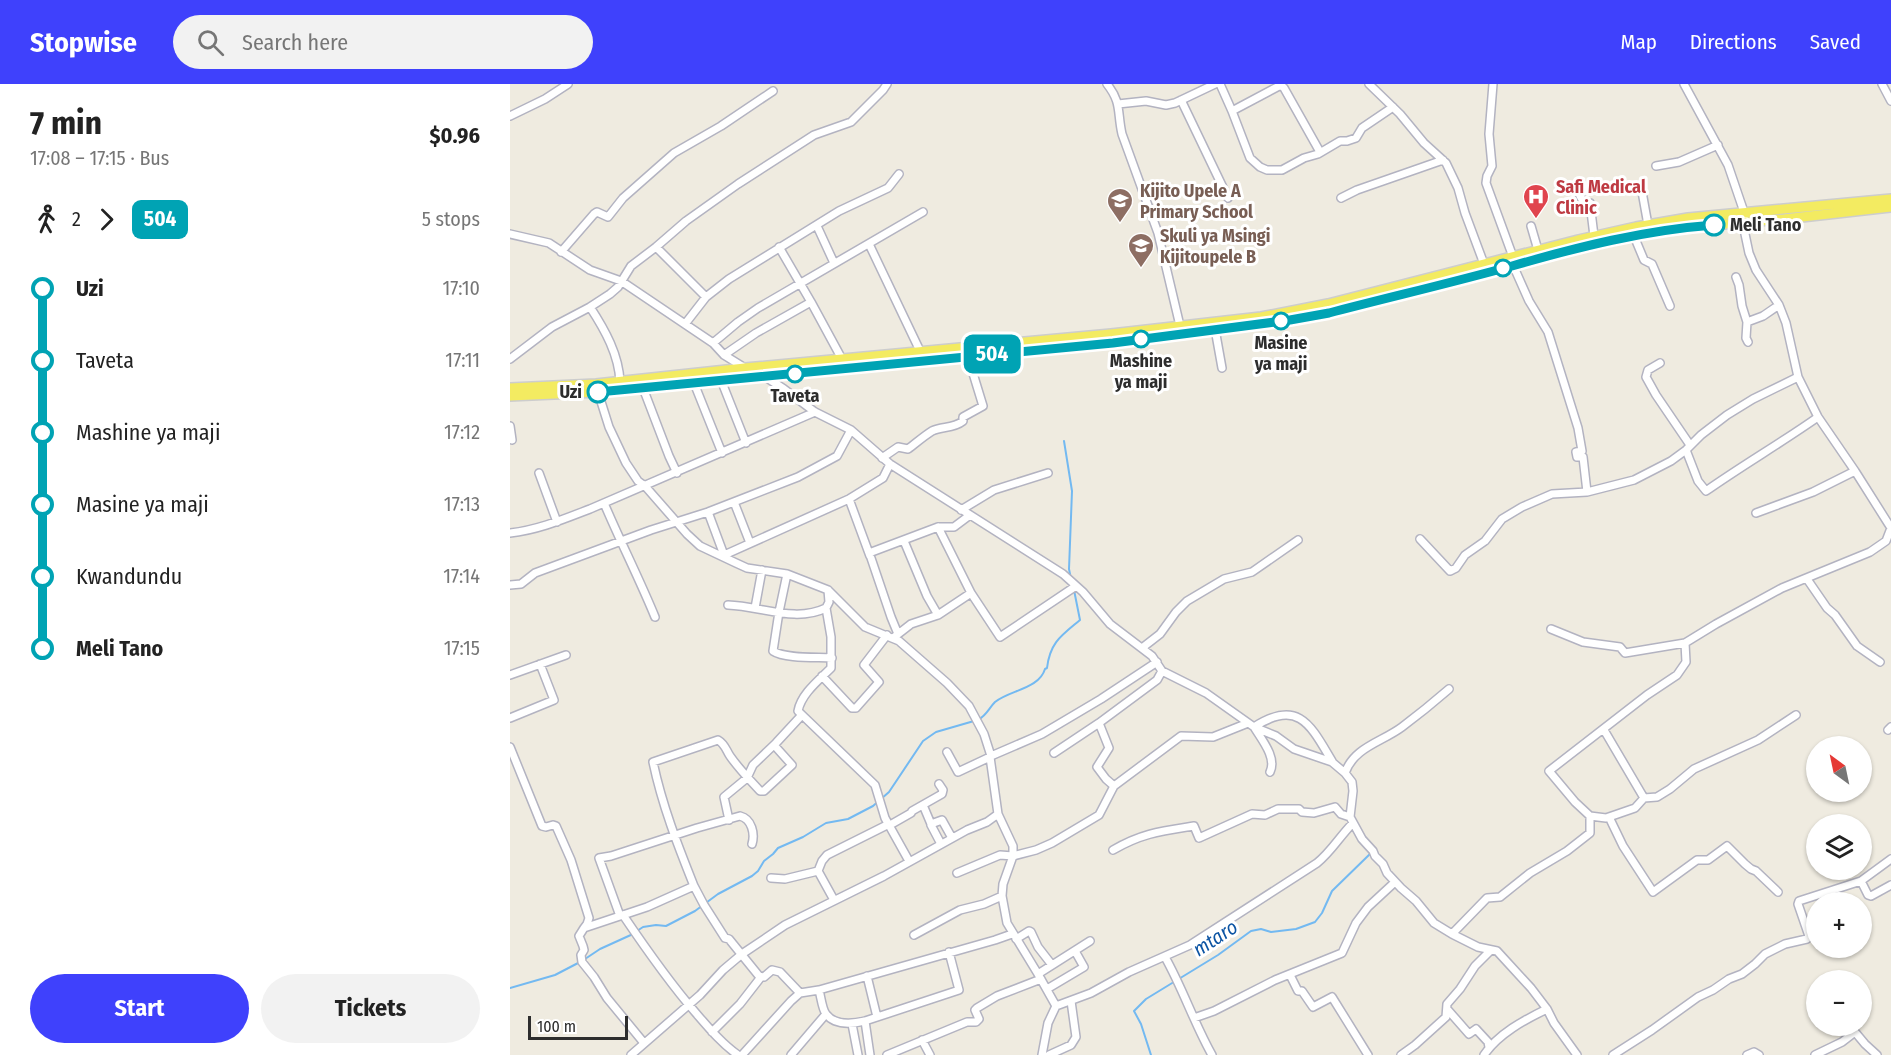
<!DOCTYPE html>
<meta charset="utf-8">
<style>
body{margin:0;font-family:"Fira Sans Condensed",sans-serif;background:#f2f2f2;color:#222;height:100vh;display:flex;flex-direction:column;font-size:22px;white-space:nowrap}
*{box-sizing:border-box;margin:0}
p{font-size:20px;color:#767676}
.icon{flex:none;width:33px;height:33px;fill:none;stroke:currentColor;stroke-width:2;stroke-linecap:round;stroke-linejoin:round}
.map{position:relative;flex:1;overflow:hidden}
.drawer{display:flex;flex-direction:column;background:#fff;width:510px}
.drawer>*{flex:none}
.badge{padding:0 12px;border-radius:9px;font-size:21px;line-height:39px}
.needle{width:39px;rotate:327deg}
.tools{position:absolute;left:1296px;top:652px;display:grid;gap:12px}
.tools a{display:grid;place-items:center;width:66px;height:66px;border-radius:50%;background:#fff;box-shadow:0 2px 4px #0004;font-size:30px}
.scale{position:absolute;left:18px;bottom:15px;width:100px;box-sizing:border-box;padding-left:6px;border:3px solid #2d2d2d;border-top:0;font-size:16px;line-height:21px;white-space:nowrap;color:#2d2d2d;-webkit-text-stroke:4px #fff;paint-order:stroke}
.map>.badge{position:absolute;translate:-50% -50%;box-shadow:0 0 0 3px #fff}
.legs{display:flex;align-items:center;gap:9px;height:66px;padding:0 30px;font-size:20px}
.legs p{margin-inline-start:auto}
.summary{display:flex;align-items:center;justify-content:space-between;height:102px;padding:0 30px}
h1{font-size:33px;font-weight:700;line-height:45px}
.cta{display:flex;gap:12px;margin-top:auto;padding:12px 30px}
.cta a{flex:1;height:69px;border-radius:36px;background:#3f41fc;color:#fff;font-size:24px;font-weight:700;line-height:69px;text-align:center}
.cta a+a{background:#f2f2f2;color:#222}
ul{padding:0 30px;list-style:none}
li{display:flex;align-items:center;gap:21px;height:72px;font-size:22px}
li i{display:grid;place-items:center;width:9px;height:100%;margin:0 8px;background:currentColor}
li i::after{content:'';width:15px;height:15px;margin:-8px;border:4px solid;border-radius:50%;background:#fff}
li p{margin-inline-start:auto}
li:first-child i{background:linear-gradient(#0000 50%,currentColor 0)}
li:last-child i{background:linear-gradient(currentColor 50%,#0000 0)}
header{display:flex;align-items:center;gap:36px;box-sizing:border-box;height:84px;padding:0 30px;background:#3f41fc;color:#fff}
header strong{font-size:28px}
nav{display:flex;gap:33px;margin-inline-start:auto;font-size:21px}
.search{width:420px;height:54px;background:#f2f2f2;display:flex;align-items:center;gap:15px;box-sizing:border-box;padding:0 21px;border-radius:33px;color:#767676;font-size:22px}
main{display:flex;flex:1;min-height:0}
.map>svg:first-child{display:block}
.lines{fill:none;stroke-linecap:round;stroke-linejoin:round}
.stream{stroke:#73b9f1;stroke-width:2}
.minor-casing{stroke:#b3b3c1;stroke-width:10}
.major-casing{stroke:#cdcdcd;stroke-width:12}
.minor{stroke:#fff;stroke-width:7}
.major{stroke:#f3eb61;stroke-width:9}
.line-1-casing{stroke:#fff;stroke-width:14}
.line-1{stroke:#00a3b4;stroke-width:9}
.stop-1-dot{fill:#fff;stroke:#00a3b4;stroke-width:3}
.labels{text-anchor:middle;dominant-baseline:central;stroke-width:6;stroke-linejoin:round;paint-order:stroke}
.health-label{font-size:18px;font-weight:bold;fill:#be3a42;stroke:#fff;text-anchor:start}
.education-label{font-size:18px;font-weight:bold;fill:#785e54;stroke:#fff;text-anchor:start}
.stop-label{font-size:18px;font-weight:bold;fill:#2d2d2d;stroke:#fff}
.water-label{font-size:20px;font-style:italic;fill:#0c54a3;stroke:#fff}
</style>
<header>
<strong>Stopwise</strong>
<div class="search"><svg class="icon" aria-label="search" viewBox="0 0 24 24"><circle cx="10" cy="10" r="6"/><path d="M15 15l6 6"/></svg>Search here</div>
<nav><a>Map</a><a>Directions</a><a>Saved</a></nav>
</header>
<main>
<section class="drawer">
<div class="summary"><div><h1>7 min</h1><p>17:08 – 17:15 · Bus</p></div><b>$0.96</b></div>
<div class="legs"><svg class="icon" aria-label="walk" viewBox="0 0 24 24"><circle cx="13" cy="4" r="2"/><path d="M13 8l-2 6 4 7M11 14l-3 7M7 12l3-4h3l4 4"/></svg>2<svg class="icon" aria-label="forward" viewBox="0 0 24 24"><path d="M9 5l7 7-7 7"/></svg><b class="badge" style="background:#00a3b4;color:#fff">504</b><p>5 stops</p></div>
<ul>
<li><i style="color:#00a3b4"></i><b>Uzi</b><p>17:10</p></li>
<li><i style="color:#00a3b4"></i><span>Taveta</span><p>17:11</p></li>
<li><i style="color:#00a3b4"></i><span>Mashine ya maji</span><p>17:12</p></li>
<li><i style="color:#00a3b4"></i><span>Masine ya maji</span><p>17:13</p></li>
<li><i style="color:#00a3b4"></i><span>Kwandundu</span><p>17:14</p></li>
<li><i style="color:#00a3b4"></i><b>Meli Tano</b><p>17:15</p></li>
</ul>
<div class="cta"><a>Start</a><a>Tickets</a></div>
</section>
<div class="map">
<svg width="1381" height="971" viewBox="0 0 1381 971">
<rect width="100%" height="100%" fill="#efebe0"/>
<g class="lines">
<path class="stream" d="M554,357L562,407L559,485L561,495
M469,635C476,632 479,624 485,618C500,606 529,605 535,585L537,584C540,558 552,551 570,536L564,506
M127,847L133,843L146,841L156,842L185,827L208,810L242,792L248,787L254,777L263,770L268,764L293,753L316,739L338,735L363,722L379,708L413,657L426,648L464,637
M75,875L90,865L123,850
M0,904L45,891L70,878
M641,971L631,940L624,927L636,915L708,871L741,847L751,845L761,848L786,845L805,838L812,829L822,807L862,768"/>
<defs>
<path id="minor" d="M597,0C612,19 607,28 612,50L648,149L671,246
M710,0L722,27L740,74L750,83L757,86H772L794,74L808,70L830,57H837L846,54L852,44L883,23
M859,0L890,30L914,59L936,79L948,104L955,129L974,180
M983,0L979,50L982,82L977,92L976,99L1003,173V181L1019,217L1038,248L1068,344L1072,367L1066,368L1067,373H1073L1077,408
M1174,0L1218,81L1234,128L1235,150L1239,169L1246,186L1269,221L1276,239L1288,293L1308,333L1345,387L1381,444
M1372,0L1381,17
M671,16L718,114
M608,20L636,17L656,21L665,19L705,0
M722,27L771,1L774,4L810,68
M0,32L35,15L58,0
M1146,82L1169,78L1208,61
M1131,102L1138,141
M1070,112L1074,119H1080L1084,152
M831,114L847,106L933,76
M307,142L324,179
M1021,142L1028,166
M0,150L39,159L80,186L111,197L203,259L214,271L235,284L254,292L274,305L305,328L341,346L380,380L553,490L573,508L600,540L642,572L652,587L696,609L744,643L766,652L784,665L822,678L835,689L842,698L843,707L840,733L852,755L863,767L865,772L873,780L877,789L891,804L906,817L924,839L942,850L968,863L987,867L1021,904L1037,925L1044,939L1067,971
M1124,152L1134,176L1142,180L1160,222
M359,160L411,269
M146,163L196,213
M269,163L301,218
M51,168L84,130L87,128L98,133L113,114L164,69L211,42L263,7
M1226,193L1229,201L1232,222L1237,238L1236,254L1238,258
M80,223C95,246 109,271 110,298
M1237,238L1253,232L1269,221
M175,240L196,213L219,195L329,127L378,104L389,90
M705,245L712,284
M203,259L228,238L248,224L413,128
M214,271L246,249L301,218L333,277
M0,275L42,243L80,223L100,210L108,203L121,182L146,163L176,137L228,100L304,51L341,38L373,6L377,0
M1150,279L1138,286L1136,293L1146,311L1180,361
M211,296L236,359
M184,299L212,369
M133,304L159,372L167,389
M88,308L99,343L116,379L128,397L135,402L177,450L190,462L226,479L237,484L277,490L318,506L355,543L389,557L437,599L459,622L474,650L481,672L480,673L488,730L503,762V772L493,800L492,812L497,839L528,890L546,922
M0,342L2,356
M1176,366L1188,397L1196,407C1233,381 1271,359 1308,333
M372,374L388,363L398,365C406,359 414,352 422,347C432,342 443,345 453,337V333L473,322L458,273
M29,389L47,438
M339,415L360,472
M224,418L240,459
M94,419C110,457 129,494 145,533
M451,426L484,406L538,389
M198,428L214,471
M1246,429L1303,408L1345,387
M0,449C28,446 54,435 80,425L305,328
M910,455L940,487L946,484L955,471L975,457L992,435L1012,423L1042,410L1077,408L1124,396L1161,377L1176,366L1191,351L1217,331L1243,315L1288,293
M394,457L417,512L428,531
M359,469L428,443H444L460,431
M212,472L339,415L373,394L380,380
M361,474L381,533L388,550
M277,490L269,528L263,567C275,575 307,573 322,574
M1297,495L1317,524L1325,531L1347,562L1370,578
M0,501L11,500L25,489L141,446L198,428L288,393L327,372L341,346
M461,509L490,553L566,502
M218,521C251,522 285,539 316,524L319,518L318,506
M245,524L252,486
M316,524L321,553V584C309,596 291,610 288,627L365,701L375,734L399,777
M1041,545L1073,558L1110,563L1115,569L1175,559
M383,554L401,540L428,531L461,509L428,443
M632,564L650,550L666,528L677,517L714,495L742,488L788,456
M0,591L56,571
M312,592L342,624H346L369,598L354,581L377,551
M0,634L44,616L30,580
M1094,646L1134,714L1147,713L1160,705L1184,685L1248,656L1286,631
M1378,646L1381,643
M0,663L32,742L36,743L43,741L46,742L61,776L79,834L77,840L74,844
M437,668L448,688L480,673
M544,669L589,639
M481,672L532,650L591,615L647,578
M760,688C767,674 752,656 744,643C789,614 801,642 822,677
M835,689C844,663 872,658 892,643C908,631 924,618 939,605
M604,702L596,695L587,683L599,664L589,639L647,596L652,587
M1134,714L1125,724L1096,734L1080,732L1065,718L1039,687L1137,611L1167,591L1176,578L1175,559L1206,540L1272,504L1360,468L1376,457L1381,444
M413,721L421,740L432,736L442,754
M1099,733L1113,762L1143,808L1187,776H1198L1217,762L1235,780L1241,785L1246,787L1268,808
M219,736L214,713L237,694L243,681L266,659L291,632
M380,741L401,729L402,727L432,710L433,706L429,700
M421,741L431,760
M603,766C632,749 652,747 684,742L689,754L742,730L755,731L768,725H789L792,728L804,729L825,723L831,730L840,733
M308,787L324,816
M447,789L490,771L503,772L526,766L542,759L589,731L604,702L671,652L703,653L738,639
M261,794L275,795L308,787L312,777L317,771L379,740
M1351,797L1381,775
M184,802L194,821L215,854L219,855L249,892L254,893L262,886L270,888L290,909
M113,831C136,865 159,898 185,928C198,943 212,960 228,971
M110,832L89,774L101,772L187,744L230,732C242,735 245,750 242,760
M942,850L977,814L990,813L1020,789L1057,767L1080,749V732
M404,851L450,826L474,820L492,812
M506,855L519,847L521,848L528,863L542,881
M655,873C673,905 684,939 702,971
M528,890L580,857
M780,891L788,907H792L803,923L822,913L858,971
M357,892L367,933
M537,905L574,883L565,867
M309,906C311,913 312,925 316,930C325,942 342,940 355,937L449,906L439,868
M938,926L959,950L966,945L978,958L979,963
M684,934L704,927L765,896L832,869L846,839L858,823L885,798
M355,937L360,971
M342,940L348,971
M1340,942L1355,960L1367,971
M202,948L230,920L251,893
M412,956L420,971
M134,959L97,914L84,893L72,878L71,871L74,866L73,862L69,852L74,844L137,823L184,802C168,762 152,721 143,678L208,656C215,660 216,666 220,672C229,685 240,696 250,707H254L282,681L264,661
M121,971L190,911L213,886L232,870L275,841L374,792L457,746L477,738L488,730
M232,971L281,917L290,909L309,906L485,856L502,850
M281,971L316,930
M377,971L457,938H466L469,935L465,926L467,924L487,912L531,895
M532,971L538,939L546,922L581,909L619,888L680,861L807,779C821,768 830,752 843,739
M539,971L561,961L566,953L561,917
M891,971L905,961L936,933L937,920L950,905L965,882L981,866
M974,971C988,950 1014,936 1037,925
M1103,971L1142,946L1188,913L1203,906L1219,895L1232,890L1245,880L1255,870L1275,860L1297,855L1299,852L1288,820L1289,817L1351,797L1358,811L1361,812L1381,801
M1237,971L1244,968L1249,971
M1305,971L1332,958L1345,948"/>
<path id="major" d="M0,304L86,300L235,284L601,250L751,233L818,220L1068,156L1126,143L1178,134L1381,115
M0,312L88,308L282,290L603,259L780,236L820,229L977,188L1028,173L1124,152L1180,143L1274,135L1381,123"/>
</defs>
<use href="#minor" class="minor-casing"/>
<use href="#major" class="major-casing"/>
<use href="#minor" class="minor"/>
<use href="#major" class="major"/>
</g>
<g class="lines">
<defs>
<path id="line-1" d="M88,308L603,259L780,236L819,229C880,213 941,199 1002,182C1068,163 1135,146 1204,141"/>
</defs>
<use href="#line-1" class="line-1-casing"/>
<use href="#line-1" class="line-1"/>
</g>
<defs>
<symbol id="hospital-pin" viewBox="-11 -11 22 30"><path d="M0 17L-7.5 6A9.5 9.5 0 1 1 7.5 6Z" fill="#e0444e" stroke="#fff"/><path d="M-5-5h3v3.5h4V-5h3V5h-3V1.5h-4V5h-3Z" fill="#fff"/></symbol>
<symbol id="school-pin" viewBox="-11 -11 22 30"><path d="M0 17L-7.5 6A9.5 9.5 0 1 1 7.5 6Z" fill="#8d6e63" stroke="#fff"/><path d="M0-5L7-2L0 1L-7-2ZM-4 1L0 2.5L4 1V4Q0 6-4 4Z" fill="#fff"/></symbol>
</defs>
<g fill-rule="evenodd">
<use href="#hospital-pin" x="1011" y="98" width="30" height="40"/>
<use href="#school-pin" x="595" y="102" width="30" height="40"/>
<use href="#school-pin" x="616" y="147" width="30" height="40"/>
</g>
<g class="stop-1-dot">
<circle cx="1204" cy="141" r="10"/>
<circle cx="993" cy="184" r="8"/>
<circle cx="771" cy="237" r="8"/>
<circle cx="631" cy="255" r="8"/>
<circle cx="285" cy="290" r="8"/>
<circle cx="88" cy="308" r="10"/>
</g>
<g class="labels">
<g class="health-label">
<text x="1046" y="103">Safi Medical<tspan x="1046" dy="21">Clinic</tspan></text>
</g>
<g class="education-label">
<text x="630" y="107">Kijito Upele A<tspan x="630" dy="21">Primary School</tspan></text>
<text x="650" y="152">Skuli ya Msingi<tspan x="650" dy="21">Kijitoupele B</tspan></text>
</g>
<g class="stop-label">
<text x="1220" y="141" text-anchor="start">Meli Tano</text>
<text x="771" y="259">Masine<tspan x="771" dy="21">ya maji</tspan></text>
<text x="631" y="277">Mashine<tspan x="631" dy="21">ya maji</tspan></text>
<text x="72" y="308" text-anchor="end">Uzi</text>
<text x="285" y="312">Taveta</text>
</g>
<g class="water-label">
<text transform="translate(705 854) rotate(-33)">mtaro</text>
</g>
</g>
</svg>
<div class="tools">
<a><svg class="needle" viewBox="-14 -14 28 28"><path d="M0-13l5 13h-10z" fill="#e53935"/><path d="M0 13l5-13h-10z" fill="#767676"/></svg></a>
<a><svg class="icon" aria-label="layers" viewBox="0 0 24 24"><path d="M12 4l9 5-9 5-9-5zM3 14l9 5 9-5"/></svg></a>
<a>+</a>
<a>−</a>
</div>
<div class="scale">100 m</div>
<b class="badge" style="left:482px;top:270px;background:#00a3b4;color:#fff">504</b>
</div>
</main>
